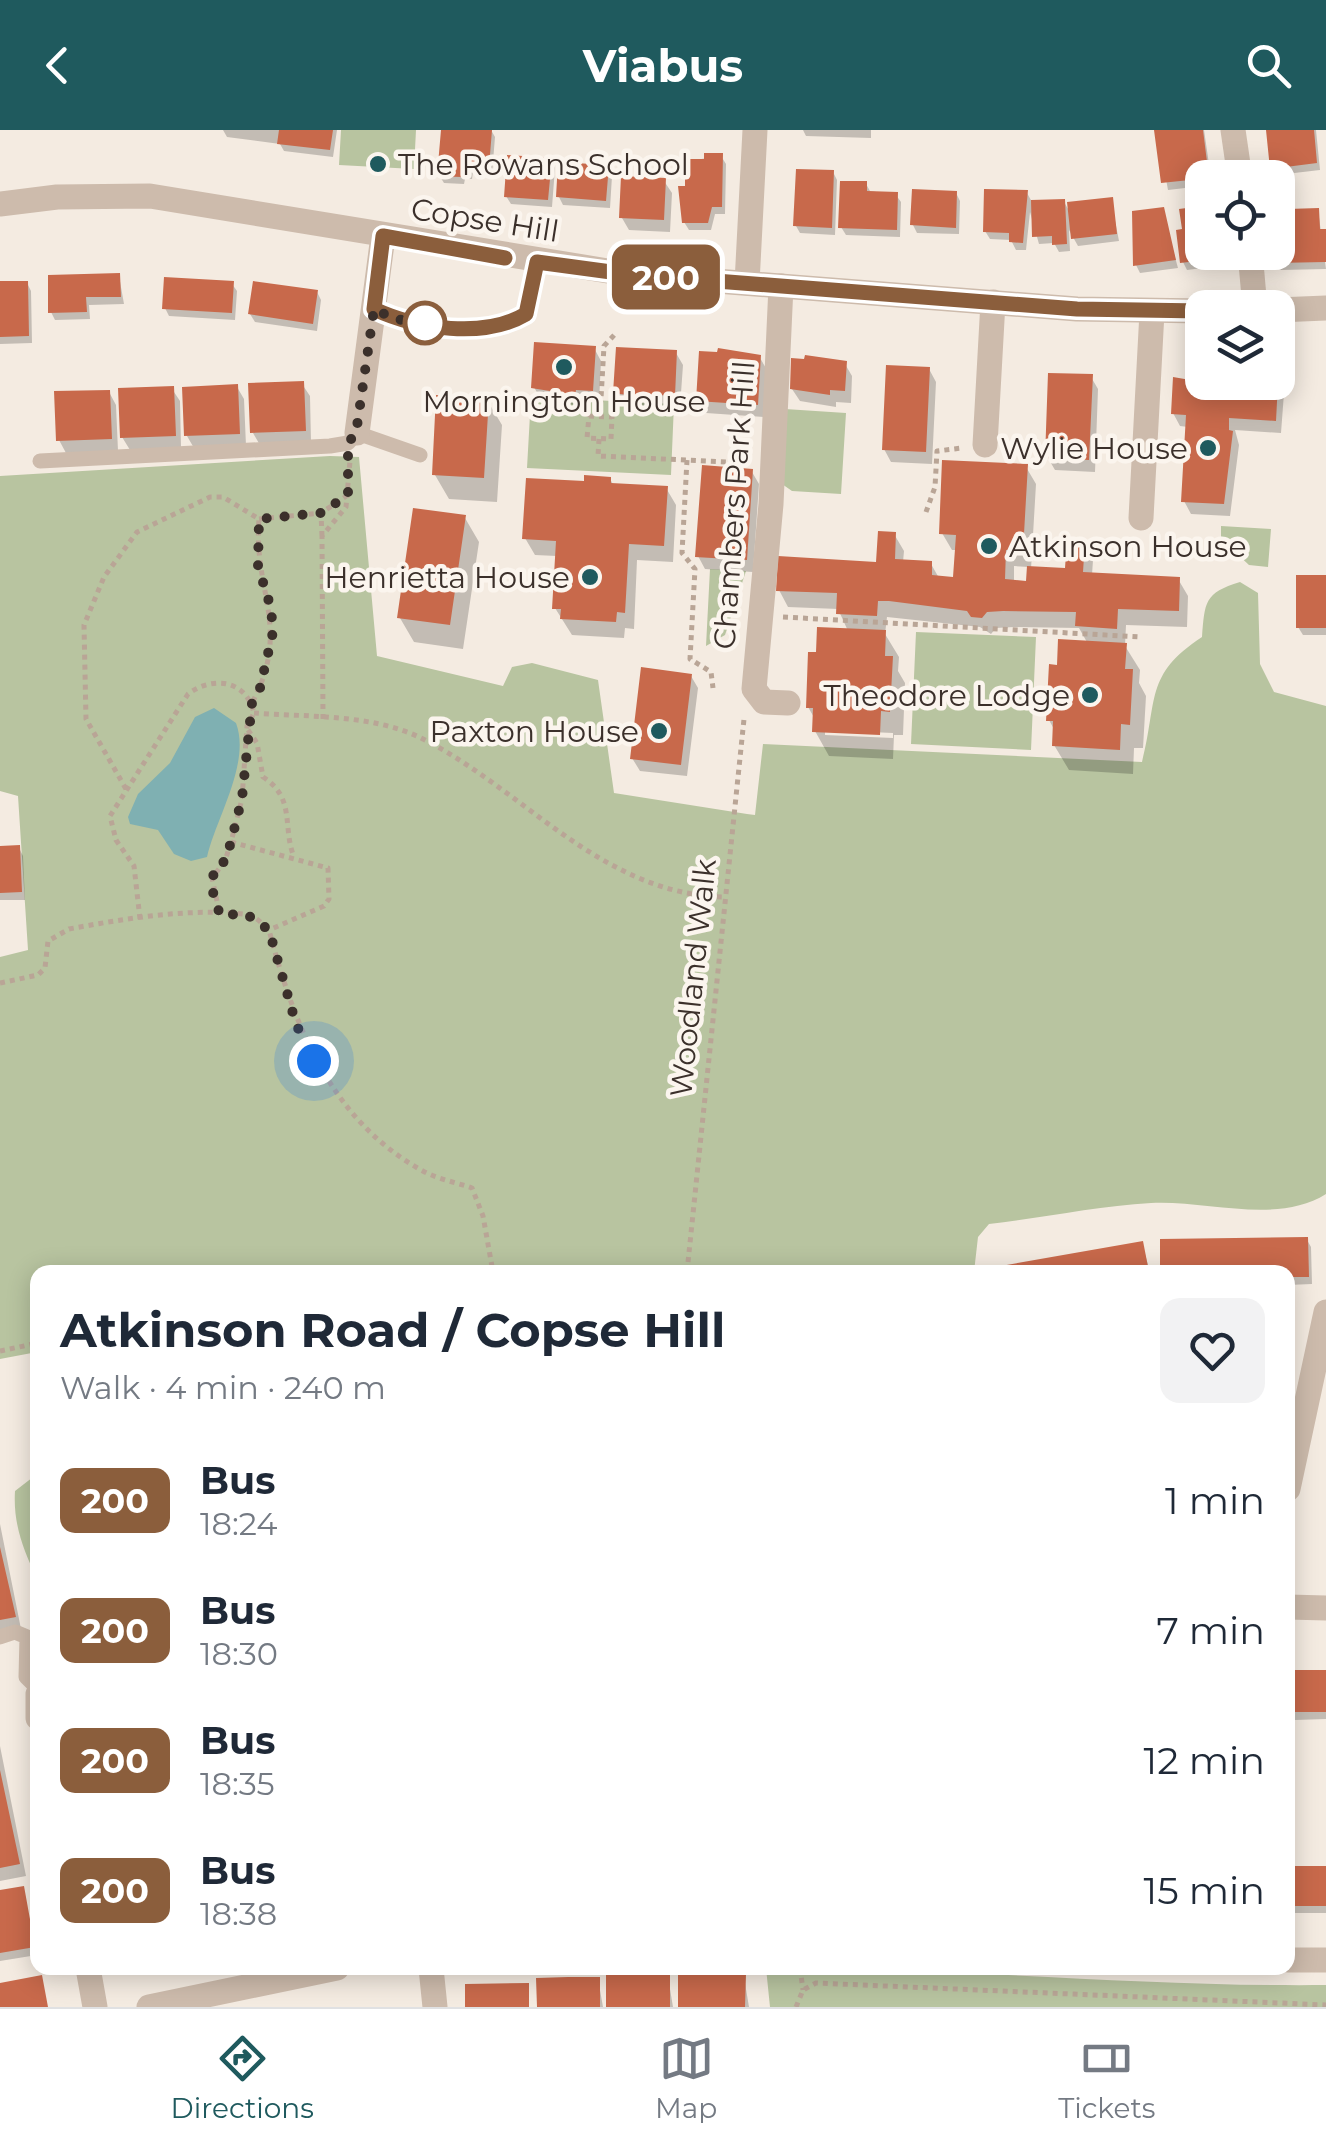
<!DOCTYPE html>
<meta charset="utf-8">
<style>
body{margin:0;font-family:Montserrat,sans-serif;background:#f2f2f3;color:#1f2937;height:100vh;display:flex;flex-direction:column;font-size:38px;white-space:nowrap}
*{box-sizing:border-box;margin:0}
p{font-size:32px;color:#747a83}
.icon{flex:none;width:55px;height:55px;fill:none;stroke:currentColor;stroke-width:2;stroke-linecap:round;stroke-linejoin:round}
.map{position:relative;flex:1;overflow:hidden}
.details{position:absolute;left:30px;top:1135px;width:1265px;height:710px;display:flex;flex-direction:column;background:#fff;border-radius:20px;box-shadow:0 5px 25px #0003}
.details>*{flex:none}
.badge{padding:0 20px;border-radius:15px;font-size:35px;line-height:65px}
.tools{position:absolute;left:1185px;top:30px;display:grid;gap:20px}
.tools a{display:grid;place-items:center;width:110px;height:110px;border-radius:20px;background:#fff;box-shadow:0 5px 25px #0003;font-size:50px}
.you{position:absolute;width:50px;height:50px;margin:-25px;border:8px solid #fff;border-radius:50%;background:#1a73e8;box-shadow:0 0 0 15px #1a73e833}
.map>.badge{position:absolute;translate:-50% -50%;box-shadow:0 0 0 5px #fff}
.round{display:grid;place-items:center;flex:none;width:105px;height:105px;border-radius:20px;background:#f2f2f3}
.head{display:flex;align-items:center;justify-content:space-between;height:170px;padding:0 30px}
h1{font-size:48px;font-weight:700;line-height:75px}
ul{padding:0;list-style:none}
li{display:flex;align-items:center;gap:30px;height:130px;padding:0 30px}
li div{flex:1}
li b{display:block;font-size:38px}
li em{font-style:normal}
li .badge{min-width:110px;font-weight:700;text-align:center}
header{display:flex;justify-content:space-between;align-items:center;height:130px;padding:0 30px;background:#1f5a5e;color:#fff;font-size:45px;font-weight:700}
.tabs{display:flex;justify-content:space-around;align-items:center;height:140px;border-top:2px solid #e0e1e3;background:#fff;font-size:28px;color:#747a83}
.tabs a{display:grid;justify-items:center;gap:5px}
.tabs .on{color:#1f5a5e}
.map>svg:first-child{display:block}
.green{fill:#b8c4a0}
.water{fill:#7fb0b2}
.shadow{fill:#0003;fill-rule:evenodd}
.building{fill:#c8694b}
.lines{fill:none;stroke-linecap:round;stroke-linejoin:round}
.path{stroke:#b9a596;stroke-width:5;stroke-dasharray:5 5;stroke-linecap:butt}
.service{stroke:#cdbbac;stroke-width:15}
.minor{stroke:#cdbbac;stroke-width:25}
.tertiary{stroke:#cdbbac;stroke-width:25}
.line-casing{stroke:#fff;stroke-width:22}
.line{stroke:#8b5e3c;stroke-width:15}
.walk{stroke:#3b302b;stroke-width:10;stroke-dasharray:0 18}
.poi-dot{fill:#1f5a5e;stroke:#fbf5ee;stroke-width:4}
.stop-dot{fill:#fff;stroke:#8b5e3c;stroke-width:5}
.labels{text-anchor:middle;dominant-baseline:central;stroke-width:9;stroke-linejoin:round;paint-order:stroke}
.poi-label{font-size:30px;fill:#3b302b;stroke:#fbf5ee;text-anchor:end}
.street-label{font-size:30px;fill:#3b302b;stroke:#fbf5ee}
</style>
<header><svg class="icon" aria-label="back" viewBox="0 0 24 24"><path d="M15 5l-7 7 7 7"/></svg>Viabus<svg class="icon" aria-label="search" viewBox="0 0 24 24"><circle cx="10" cy="10" r="6"/><path d="M15 15l6 6"/></svg></header>
<div class="map">
<svg width="1326" height="1877" viewBox="0 0 1326 1877">
<rect width="100%" height="100%" fill="#f4ebe1"/>
<path class="green" d="M341,0H416L414,39L339,35Z
M531,267L674,274L671,345L527,338Z
M785,279L846,283L841,364L792,361L782,354Z
M330,326L359,327L377,526L503,556L512,537L532,533L598,550L614,663L747,684L755,685L763,614L1142,632C1158,570 1144,545 1202,507C1205,472 1204,463 1240,452L1258,463L1260,534L1274,562L1326,576V1064C1277,1095 1206,1070 1151,1073C1097,1076 1043,1088 989,1094L978,1107L974,1142H38L37,1222L0,1229V827L28,820L18,666L0,661V346Z
M1221,396L1271,399L1268,437L1249,435L1221,409Z
M710,439L746,441L725,505L706,516Z
M916,502L1036,507L1031,620L911,614Z
M37,1344V1448C23,1420 13,1393 15,1361Z
M766,1838C953,1837 1139,1857 1326,1855V1877H770Z"/>
<path class="water" d="M214,578L236,593C251,633 216,688 207,727L191,731L174,724L158,700L130,694L128,687L138,664L170,633L195,587Z"/>
<path class="shadow" d="M223,0H337L333,27L284,21L280,14L227,7Z
M443,0H491L495,7L492,44L473,42L472,49H465L464,54L444,53L439,45Z
M803,0H871V8L806,6Z
M1157,0H1204L1211,48H1202V56L1168,60Z
M1268,0H1316L1320,40L1277,45Z
M721,26L726,34L725,84H715L711,100H689L684,92L688,31Z
M550,30L555,38L552,77L511,74L506,66Z
M607,38L612,46L610,78L563,75L559,67Z
M833,42L837,50L835,105L800,103L796,96Z
M664,51L672,63L670,102L629,100L622,88Z
M866,54L870,61L896,65L901,72L900,107L846,105L841,97Z
M956,63L960,71L959,104L917,103L913,95Z
M1027,63L1032,72H1064L1071,84L1111,70L1119,111L1078,116L1069,100L1070,121L1059,122L1054,113L1039,114L1030,82L1026,120H1016L1011,110L990,109L985,101Z
M1202,78V122H1222L1225,135L1187,140L1183,132L1182,81Z
M1162,80L1178,138L1140,143L1136,135Z
M1318,80L1326,139L1281,140L1276,133L1278,102H1291Z
M119,146L124,174L89,175L90,189L55,190L51,182Z
M27,153L31,161L32,213L0,214V154Z
M232,154L237,161L235,190L169,186L165,178Z
M317,162L321,170L317,201L255,192L250,184Z
M594,218L601,231L599,273L582,272L581,276L541,270L534,257Z
M676,223L683,235L680,277L663,276V281L623,275L616,262Z
M760,228L767,240L764,287L706,283L699,271Z
M830,229L833,233L845,234L852,246L851,273L836,272V277L800,271L792,259L794,231Z
M929,239L936,252L932,334L891,332L884,319Z
M1091,247L1098,259L1095,342L1055,340L1048,328Z
M1175,250L1278,252L1284,263L1281,303L1235,300L1239,315L1230,386L1191,384L1184,371L1188,297L1180,296L1173,283Z
M302,254L310,266L311,313L260,315L253,303Z
M237,257L244,269L246,316L194,318L187,306Z
M172,259L180,271L181,318L130,320L122,307Z
M109,262L116,275L118,321L66,323L59,310Z
M487,270L502,295L497,372L449,369L435,345Z
M1026,337L1036,354L1031,439L1067,441L1083,413L1093,430L1092,445L1178,449L1188,466L1187,497L1126,495L1125,516L1140,540L1139,553L1146,566L1143,618H1134L1133,644L1069,640L1054,615L1055,601L1049,590L1059,537L1088,514L1079,498L1014,497L996,498L991,504L980,497L887,487L885,504L899,527L898,541L905,553L903,605H894L893,629L829,626L815,601V589L808,577L818,524L848,501L838,479L788,477L779,460L879,434L894,404L904,421L903,432L931,434L939,448L956,449L957,420H952L942,403ZM1014,436L1029,437V453L1014,452ZM825,600L893,603V608L825,605Z
M752,342L759,354L753,442L705,439L698,426Z
M610,349L614,356L666,358L676,375L673,432L637,430L634,499L625,498L624,508L572,505L555,478L557,426L535,425L525,408Z
M465,388L479,412L463,519L414,512L400,488Z
M1326,448V505H1303L1298,497Z
M691,546L698,558L687,646L640,641L632,628Z
M0,718H19L23,726L25,770H0Z
M1307,1110L1311,1117L1312,1154L1288,1155V1142H1163V1111Z
M1142,1113L1150,1142H1005L1004,1138Z
M0,1394L21,1499L0,1503Z
M1326,1542V1589L1295,1590L1291,1582Z
M0,1616L26,1746L0,1751Z
M1288,1739H1326V1783H1288Z
M23,1759L37,1825L0,1831V1763Z
M668,1847L673,1877H609Z
M744,1847L749,1877H680Z
M598,1849L603,1877H539Z"/>
<path class="building" d="M279,0H333L330,20L277,14Z
M441,0H492L489,37L469,35V42H461V47L437,46Z
M1154,0H1203L1209,48L1161,53Z
M1266,0H1314L1317,33L1270,39Z
M704,23H723L722,77H712L708,93H682L678,56H685V29H704Z
M507,25L552,28L548,70L504,67Z
M558,32L609,35L606,71L556,67Z
M796,39L834,40L832,98L793,96Z
M621,46L666,48L664,90L619,88Z
M840,51H867V61L898,62L897,100L838,98Z
M912,59L957,61L956,98L910,95Z
M984,59L1028,60L1023,113L1009,112V103L983,102Z
M1113,67L1117,104L1071,109L1067,72Z
M1065,69L1067,114L1052,115V106L1032,107L1031,70Z
M1202,76V122H1222L1223,128L1180,133L1176,100L1182,99L1179,79Z
M1164,77L1176,130L1133,136L1132,81Z
M1319,78L1320,99H1326V132L1274,133L1278,100L1288,99V79Z
M120,143L121,167H86L87,182L48,183V145Z
M164,147L234,151L232,183L162,179Z
M0,151H28L29,206L0,207Z
M253,151L318,160L313,194L248,184Z
M534,212L596,216L593,261L576,260L575,265L531,258Z
M616,217L677,220L675,266L657,265V269L613,263Z
M718,218L761,225L758,275L696,271L699,221L717,222Z
M805,225L847,231L845,261L830,260V265L790,259L791,228L804,229Z
M886,235L930,237L926,322L882,320Z
M1048,243L1093,244L1089,330L1045,328Z
M1173,247L1202,252H1278L1276,291L1229,288V300L1233,301L1224,374L1181,372L1186,285L1171,284Z
M304,251L306,301L250,303L248,253Z
M238,254L240,304L184,306L182,257Z
M174,256L176,306L120,308L118,258Z
M110,260L112,309L56,311L54,261Z
M436,265L489,268L484,348L432,345Z
M942,330L1028,334L1023,421L1006,420L1005,449L1026,451L1027,436L1065,438L1067,410L1085,411L1083,442L1180,447L1179,481L1118,479L1117,499L1075,496L1076,482L1003,481L987,482L982,488L971,487L967,481L889,471H878L877,486L836,484L837,463L776,461L778,426L876,432L878,401L896,402L895,429L932,431V445L953,447L956,405L939,404Z
M702,335L753,339L747,430L695,427Z
M584,345L611,347V353L668,356L664,416L629,414L625,483L617,482L616,492L560,489L561,479H552L556,411L522,409L526,348L584,351Z
M413,378L466,385L450,495L397,488Z
M1296,445H1326V498H1296Z
M817,497L886,500L885,526H893L890,582L881,581L880,605L812,602L813,578H806L808,522H816Z
M1058,509L1127,513L1125,539H1133L1130,595L1121,594L1120,620L1052,616L1053,591H1046L1049,534L1057,535Z
M641,537L692,544L681,635L630,629Z
M20,715L22,762L0,763V716Z
M1308,1107L1309,1147H1288V1142H1160V1109Z
M1143,1111L1149,1142H1002L1001,1136Z
M0,1417L16,1487L0,1490Z
M1288,1540H1326V1582H1288Z
M0,1640L20,1734L0,1738Z
M1288,1736H1326V1776H1288Z
M24,1756L35,1817L0,1823V1760Z
M678,1844H746L745,1877H678Z
M42,1845L48,1877H0V1853Z
M606,1845H670V1877H606Z
M568,1847H600V1877H537L536,1848Z
M529,1853V1877H465V1854Z"/>
<g class="lines">
<path class="path" d="M589,286L612,287L611,309L587,308Z
M600,286L604,216L617,202
M599,309L598,326L750,333
M687,330L682,423L695,439L690,529L711,542L713,558
M926,382L935,357L937,321L962,318
M259,389L321,383
M322,406L321,383L348,365
M783,487L1141,507
M254,583C307,587 372,584 421,608C522,658 601,764 723,767
M323,589L322,406L346,377L350,331
M248,600L257,613L263,647C296,668 282,697 294,727
M126,659L86,589L84,495L104,447L137,402L210,367H223L259,389C253,462 292,498 252,573
M231,712L328,738L329,769L324,776L269,800
M140,789L134,736L116,710L110,686L188,564C212,546 246,549 254,583L247,596L242,669L231,712L225,731L212,748L220,785
M0,853L38,845L45,838L48,811L69,799C123,789 187,778 243,784C254,785 261,792 269,800C294,895 330,989 421,1040C437,1049 455,1052 472,1058L483,1086L493,1142
M687,1142L744,589
M0,1221L38,1213
M800,1838L803,1860
M796,1877L803,1860L816,1853L1326,1875"/>
<path class="service" d="M374,179C417,199 483,209 526,184L537,132
M40,331L330,316L348,313L357,303L420,325
M0,1507L15,1502L27,1507L26,1547L38,1559"/>
<path class="minor" d="M1233,0L1240,48
M1250,122L1255,178
M747,153L755,0
M781,156L771,374L754,559L764,572L788,573
M357,303L383,106
M985,315L993,172
M1141,388L1152,182
M1288,1359L1326,1182
M1288,1477L1326,1478
M38,1564V1588
M1288,1830H1326
M88,1838L95,1877
M431,1838L435,1877
M149,1877L337,1838"/>
<path class="tertiary" d="M0,74L57,67L150,66L626,144L1077,179L1202,181
M1278,180L1326,178"/>
</g>
<g class="lines">
<defs>
<path id="line" d="M505,128L383,106L374,179C417,199 484,209 526,184L537,132L626,144L1077,179L1202,181"/>
</defs>
<use href="#line" class="line-casing"/>
<use href="#line" class="line"/>
<path class="walk" d="M314,931L296,894L269,800L246,784L220,785L212,759L214,739L225,731L231,712L242,668L252,573L260,558L273,502L271,478L258,436L259,389L321,383L348,365V313L356,303L374,179L395,189L432,194L425,193"/>
</g>
<g class="poi-dot">
<circle cx="378" cy="34" r="10"/>
<circle cx="564" cy="237" r="10"/>
<circle cx="1208" cy="318" r="10"/>
<circle cx="989" cy="416" r="10"/>
<circle cx="590" cy="447" r="10"/>
<circle cx="1090" cy="565" r="10"/>
<circle cx="659" cy="601" r="10"/>
</g>
<circle class="stop-dot" cx="425" cy="193" r="20"/>
<g class="labels">
<g class="poi-label">
<text x="398" y="34" text-anchor="start">The Rowans School</text>
<text x="564" y="271" text-anchor="middle">Mornington House</text>
<text x="1188" y="318">Wylie House</text>
<text x="1009" y="416" text-anchor="start">Atkinson House</text>
<text x="570" y="447">Henrietta House</text>
<text x="1070" y="565">Theodore Lodge</text>
<text x="639" y="601">Paxton House</text>
</g>
<g class="street-label">
<text transform="translate(485 90) rotate(9)">Copse Hill</text>
<text transform="translate(734 375) rotate(-86)">Chambers Park Hill</text>
<text transform="translate(693 848) rotate(-84)">Woodland Walk</text>
</g>
</g>
</svg>
<div class="tools">
<a><svg class="icon" aria-label="locate" viewBox="0 0 24 24"><circle cx="12" cy="12" r="6"/><path d="M12 2v4M12 18v4M2 12h4M18 12h4"/></svg></a>
<a><svg class="icon" aria-label="layers" viewBox="0 0 24 24"><path d="M12 4l9 5-9 5-9-5zM3 14l9 5 9-5"/></svg></a>
</div>
<div class="you" style="left:314px;top:931px"></div>
<b class="badge" style="left:666px;top:147px;background:#8b5e3c;color:#fff">200</b>
<section class="details">
<div class="head"><div><h1>Atkinson Road / Copse Hill</h1><p>Walk · 4 min · 240 m</p></div><a class="round"><svg class="icon" aria-label="heart" viewBox="0 0 24 24"><path d="M12 20l-8-8c-3-5 5-10 8-4 3-6 11-1 8 4z"/></svg></a></div>
<ul>
<li><span class="badge" style="background:#8b5e3c;color:#fff">200</span><div><b>Bus</b><p>18:24</p></div><em>1 min</em></li>
<li><span class="badge" style="background:#8b5e3c;color:#fff">200</span><div><b>Bus</b><p>18:30</p></div><em>7 min</em></li>
<li><span class="badge" style="background:#8b5e3c;color:#fff">200</span><div><b>Bus</b><p>18:35</p></div><em>12 min</em></li>
<li><span class="badge" style="background:#8b5e3c;color:#fff">200</span><div><b>Bus</b><p>18:38</p></div><em>15 min</em></li>
</ul>
</section>
</div>
<nav class="tabs">
<a class="on"><svg class="icon" aria-label="directions" viewBox="0 0 24 24"><path d="M12 3l9 9-9 9-9-9zM9 14v-3h6M13 9l2 2-2 2"/></svg>Directions</a>
<a><svg class="icon" aria-label="map" viewBox="0 0 24 24"><path d="M3 6l6-2 6 2 6-2v14l-6 2-6-2-6 2zM9 4v14M15 6v14"/></svg>Map</a>
<a><svg class="icon" aria-label="tickets" viewBox="0 0 24 24"><path d="M3 7h18v10H3zM15 7v10"/></svg>Tickets</a>
</nav>
